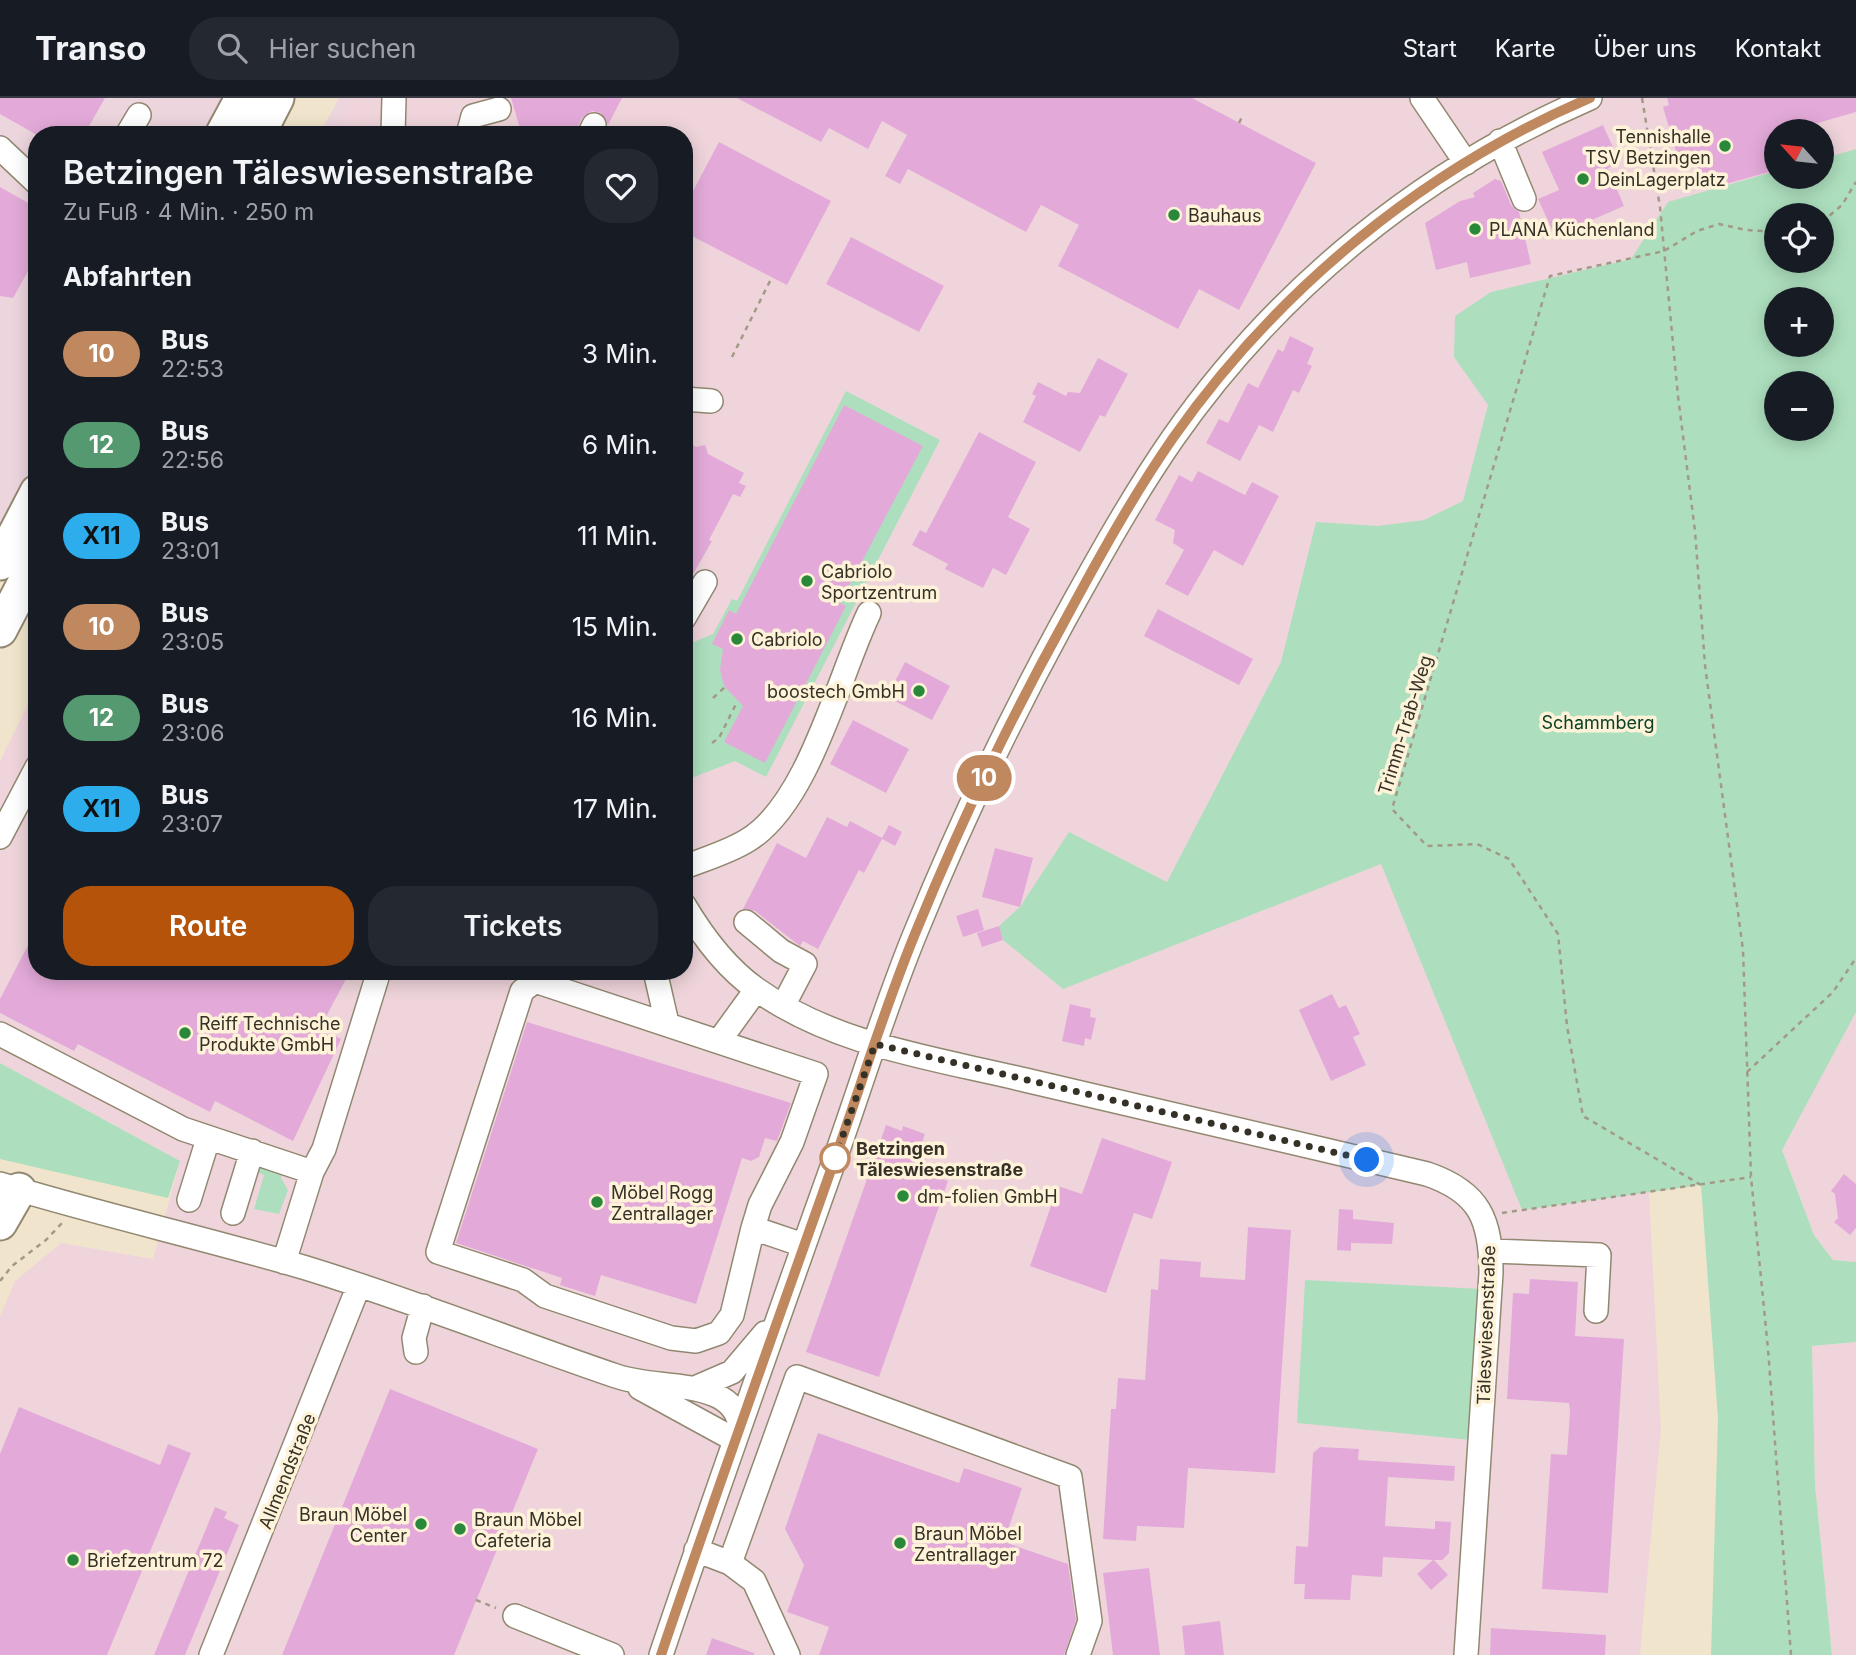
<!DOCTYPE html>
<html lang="de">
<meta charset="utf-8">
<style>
body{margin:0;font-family:Inter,sans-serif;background:#242831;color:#f1f3f6;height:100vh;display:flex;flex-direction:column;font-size:26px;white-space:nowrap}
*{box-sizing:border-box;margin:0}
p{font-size:23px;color:#9ea1a6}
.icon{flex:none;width:38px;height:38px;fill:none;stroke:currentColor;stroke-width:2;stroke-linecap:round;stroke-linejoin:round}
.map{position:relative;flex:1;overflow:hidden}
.details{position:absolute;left:28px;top:28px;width:665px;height:854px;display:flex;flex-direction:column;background:#171b24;border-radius:28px;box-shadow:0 4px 18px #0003}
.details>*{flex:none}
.badge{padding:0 14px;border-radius:23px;font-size:24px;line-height:46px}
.needle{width:46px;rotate:297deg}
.tools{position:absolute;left:1764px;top:21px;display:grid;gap:14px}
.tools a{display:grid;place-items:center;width:70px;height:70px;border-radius:50%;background:#171b24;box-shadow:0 4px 18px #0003;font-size:35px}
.you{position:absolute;width:35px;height:35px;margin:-18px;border:5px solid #fff;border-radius:50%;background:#1a73e8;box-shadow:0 0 0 10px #1a73e833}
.map>.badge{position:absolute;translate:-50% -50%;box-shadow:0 0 0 4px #fff}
h2{padding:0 35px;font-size:26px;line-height:63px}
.round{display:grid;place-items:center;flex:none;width:74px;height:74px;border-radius:28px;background:#242831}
.head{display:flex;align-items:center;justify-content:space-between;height:119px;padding:0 35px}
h1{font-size:33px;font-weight:600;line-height:52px}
.button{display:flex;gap:14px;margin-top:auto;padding:14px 35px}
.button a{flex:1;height:80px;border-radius:28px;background:#b45309;color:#fff;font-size:28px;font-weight:600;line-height:80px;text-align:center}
.button a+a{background:#242831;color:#f1f3f6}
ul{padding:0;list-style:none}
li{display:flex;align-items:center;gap:21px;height:91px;padding:0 35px}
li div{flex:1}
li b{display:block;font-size:26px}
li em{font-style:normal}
li .badge{min-width:77px;font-weight:700;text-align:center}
header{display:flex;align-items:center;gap:42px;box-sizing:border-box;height:98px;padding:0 35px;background:#171b24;border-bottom:2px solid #363941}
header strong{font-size:33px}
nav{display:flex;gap:38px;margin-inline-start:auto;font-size:24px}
.search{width:490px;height:63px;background:#242831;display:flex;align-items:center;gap:18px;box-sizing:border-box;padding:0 24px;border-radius:28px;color:#9ea1a6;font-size:26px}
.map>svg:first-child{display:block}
.commercial{fill:#edd5de}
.industrial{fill:#efd5db;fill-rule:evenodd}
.green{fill:#addfbe;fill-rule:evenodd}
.building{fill:#e3aad9}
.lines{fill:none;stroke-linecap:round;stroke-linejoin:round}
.minor-casing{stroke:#928871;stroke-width:26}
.highway-casing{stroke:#928871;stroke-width:37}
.path{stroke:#a29a87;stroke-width:2.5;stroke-dasharray:5 5;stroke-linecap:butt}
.minor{stroke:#fff;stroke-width:23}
.highway{stroke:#fff;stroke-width:33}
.line-casing{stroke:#fff;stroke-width:16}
.line{stroke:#bf885f;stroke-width:10}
.walk{stroke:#353127;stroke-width:7;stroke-dasharray:0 12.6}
.poi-dot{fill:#29883a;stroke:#fef3d9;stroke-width:2.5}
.stop-dot{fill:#fff;stroke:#bf885f;stroke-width:3.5}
.labels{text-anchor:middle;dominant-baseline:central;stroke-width:7;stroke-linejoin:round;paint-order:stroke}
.poi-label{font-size:18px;fill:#353127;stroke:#fef3d9;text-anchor:start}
.park-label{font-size:18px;fill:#0c4126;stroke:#fef3d9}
.street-label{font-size:18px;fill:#353127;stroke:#fef3d9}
.stop-label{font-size:18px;font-weight:bold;fill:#353127;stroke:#fef3d9;text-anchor:start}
</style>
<header>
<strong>Transo</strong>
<div class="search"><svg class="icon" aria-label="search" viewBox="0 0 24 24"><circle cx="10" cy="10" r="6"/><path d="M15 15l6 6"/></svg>Hier suchen</div>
<nav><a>Start</a><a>Karte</a><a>Über uns</a><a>Kontakt</a></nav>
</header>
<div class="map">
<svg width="1856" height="1557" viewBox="0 0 1856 1557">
<rect width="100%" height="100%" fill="#f0e5cc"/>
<path class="commercial" d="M0,0H225L203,37H37V360L0,431Z
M339,0H383L382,37H319Z"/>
<path class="industrial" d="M353,0H1856V1164L1833,1162L1814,1137L1782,1052L1751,1079L1649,1094L1661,1331L1640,1557H0V1218L15,1183L61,1145L153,1161L180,1063L0,965V663L37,588V873H684V37H332ZM1776,33H1822V79H1776ZM1776,117H1822V163H1776ZM1776,201H1822V247H1776ZM1776,285H1822V331H1776Z
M1856,1244V1557H1832L1815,1387L1812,1248Z"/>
<path class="green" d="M1856,51V914L1782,1052L1814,1137L1833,1162L1856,1164V1244L1812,1248L1815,1387L1832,1557H1711L1718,1321L1701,1087L1522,1112L1381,766L1063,891L1003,842L999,828L1020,809L1069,734L1167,784L1281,564L1316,424L1378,428L1424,422L1463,403L1488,307L1454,259L1455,218L1491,194L1631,161L1668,104L1776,73V79H1822V61ZM1776,117H1822V163H1776ZM1776,201H1822V247H1776ZM1776,285H1822V331H1776Z
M846,293L940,342L766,679L735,663L684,683V548L713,536L732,501L737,503Z
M0,965L180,1063L168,1100L0,1061Z
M258,1065L283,1073L281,1080L288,1092L279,1116L254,1111L264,1077L254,1073Z
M1305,1182L1482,1191L1471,1342L1297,1325Z"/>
<path class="building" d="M0,0H105L84,37H37L0,16Z
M511,0H622L608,27L601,15L592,13L582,20L574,37H522Z
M737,0H1192L1316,65L1239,212L1199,191L1178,231L1058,168L1079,127L1041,107L1026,134L908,71L900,86L885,78L907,37L882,23L868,51L829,30L821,44Z
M1667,0H1856V14L1790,33H1776V72L1704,92L1696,63L1680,67L1663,9L1669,7Z
M1603,27L1620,65L1608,70L1624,108L1555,138L1538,101L1559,92L1542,54Z
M719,44L831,103L787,187L684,134V110Z
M1495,81L1501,83L1511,107L1519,114L1531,166L1470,180L1467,164L1436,172L1425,125L1460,103L1475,99L1473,95Z
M0,89L37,110V157L13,200L0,198Z
M851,139L944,188L919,234L826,186Z
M1290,238L1314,250L1307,266L1312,268L1299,295L1293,292L1273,334L1259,327L1240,363L1206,345L1219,321L1228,325L1248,285L1258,290L1278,251L1283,254Z
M1098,260L1128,276L1105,319L1100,317L1080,354L1023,324L1036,298L1032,296L1038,284L1066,298L1068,294L1080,295Z
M844,307L923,348L840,505L846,508L765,665L724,644L743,608L724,588L720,572L723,551L712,546L729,512L736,516Z
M979,334L1036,364L1008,419L1030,431L1006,477L993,470L983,490L945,471L948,466L912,447L920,432L926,435Z
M684,343L696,349L705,347L708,356L744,375L739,385L746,388L740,399L733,396L709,442L712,443L684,492Z
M1198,373L1245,397L1252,384L1279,398L1243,468L1214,452L1188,498L1165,486L1184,452L1173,445L1175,432L1155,422L1179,377L1192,384Z
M1158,511L1253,561L1239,587L1144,538Z
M905,564L950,588L932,622L887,599Z
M853,622L909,651L886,695L830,666Z
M827,719L847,729L850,723L882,740L889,727L902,734L895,748L882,741L864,775L859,772L818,851L803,843L800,848L755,813L743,811L777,745L806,760Z
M995,750L1033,760L1020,809L982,799Z
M978,811L984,832L963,839L956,818Z
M999,828L1003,842L982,849L977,835Z
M37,830V873H331L346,881L320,930L341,941L293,1043L215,1003L210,1014L78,946L74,953L0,915V901Z
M1332,896L1339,910L1346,907L1360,936L1353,939L1366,967L1331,983L1299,912Z
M1070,906L1091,911L1090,919L1096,920L1091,942L1085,940L1084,948L1062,943Z
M527,924L791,1005L777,1043L765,1040L759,1059L751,1063L742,1060L696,1206L601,1177L595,1198L560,1187L562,1180L456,1145Z
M886,1027L902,1033L903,1028L925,1036L913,1071L948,1083L879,1279L806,1254Z
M1102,1040L1172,1064L1152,1121L1134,1115L1106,1195L1030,1168L1058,1088L1082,1096Z
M1844,1076L1856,1086V1130L1850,1137L1834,1124L1838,1120L1835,1096L1831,1093Z
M1339,1111L1353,1112V1121L1394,1125L1392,1146L1351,1145V1153L1337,1152Z
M1248,1129L1291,1132L1275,1375L1188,1370L1184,1430L1137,1428L1136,1443L1103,1441L1111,1311H1116L1118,1280L1145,1282L1151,1191L1158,1192L1160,1161L1201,1164L1200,1179L1245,1182Z
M1530,1181L1578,1184L1575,1238L1624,1241L1608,1495L1542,1491L1551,1356L1567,1357L1570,1314L1569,1305L1507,1301L1513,1195L1529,1196Z
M390,1291L538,1351L454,1557H282Z
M19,1309L160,1367L168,1346L191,1355L107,1557H0V1356Z
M818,1335L959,1385L964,1370L1022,1390L1004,1444L1068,1466L1076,1522L1064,1557H819L829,1529L787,1514L804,1467L785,1431Z
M1320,1349L1359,1351L1358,1362L1455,1368L1454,1383L1388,1379L1385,1428L1435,1431V1423L1451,1424L1449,1455L1442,1462H1434L1448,1477L1431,1492L1417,1476L1433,1462L1383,1459L1382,1479L1352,1477L1350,1502L1304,1501L1305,1486H1294L1296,1448L1308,1449L1313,1355Z
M215,1409L227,1414L224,1420L239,1427L185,1557H154Z
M1149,1470L1160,1557H1113L1103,1475Z
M1220,1523L1224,1557H1185L1182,1528Z
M1491,1530L1606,1537L1605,1557H1490Z
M712,1540L754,1555V1557H706Z"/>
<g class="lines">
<defs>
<path id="minor" d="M1422,0L1466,65
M127,37L139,17
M393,37L394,0
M468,37L473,18L499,11
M589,37L594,27
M1500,43L1524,101
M0,50L37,85
M684,301L711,303
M684,520L705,484
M0,739L37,669
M684,769C705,761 729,754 748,742C809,705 839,577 869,515
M684,807C703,839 725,869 756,891C834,947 933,960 1025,982C1158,1014 1293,1044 1427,1076C1480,1094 1491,1122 1491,1175L1466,1557
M746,824L781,853L805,866L783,908
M538,873L535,883L522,893L438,1154L523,1182L545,1198L671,1240L696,1243L719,1235L732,1217L753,1130
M655,873L667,925
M535,883L816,976L792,1044L760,1107L753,1130L803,1147
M0,936L183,1031L312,1074
M719,943L756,892
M0,1086C101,1117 205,1140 306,1170C411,1202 513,1243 616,1278C648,1289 684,1284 715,1297C729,1303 738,1313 740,1328
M189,1102L208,1041
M233,1115L252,1053
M1491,1153L1599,1157L1596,1213
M284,1164L312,1074L324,1051L379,873
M416,1254L414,1240L423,1208
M640,1290L735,1342
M695,1290L732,1274L765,1235
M696,1452L730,1465L754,1483L788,1557
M730,1465L797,1279L1070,1379L1090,1523L1078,1557
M515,1518L612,1557
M211,1557L359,1187
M661,1557C718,1388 778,1220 838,1052C864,978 887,903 917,831C960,726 1008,625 1062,526C1097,463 1132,399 1173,340C1277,191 1423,72 1590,0"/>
<path id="highway" d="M222,37L242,0
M258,37L277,0
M0,465L37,394
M0,532L37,461
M0,1125L19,1092"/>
</defs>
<use href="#minor" class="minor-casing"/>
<use href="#highway" class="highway-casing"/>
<path class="path" d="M1642,0L1660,109L1678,298L1695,433L1705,567L1743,852L1751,1079L1768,1251L1791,1557
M1239,25L1243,17
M1822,124L1842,107L1856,84
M732,259L772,179
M713,600L725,589
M712,645L719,640L737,604
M1747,974L1833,894L1856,860
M1701,1087L1583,1018L1567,928L1558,836L1509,761L1477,746L1427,748L1392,711L1550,178L1664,153L1697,133L1719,126L1746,132L1776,134
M1502,1115L1751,1079
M0,1183L12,1168L46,1142L62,1125
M476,1502L496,1510"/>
<use href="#minor" class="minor"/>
<use href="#highway" class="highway"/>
</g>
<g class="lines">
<defs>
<path id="line" d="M661,1557C718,1388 779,1220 838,1052C864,978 887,903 917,831C960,726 1008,625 1063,526C1097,463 1132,399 1173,340C1277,192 1423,71 1590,0"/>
</defs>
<use href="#line" class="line-casing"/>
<use href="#line" class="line"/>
<path class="walk" d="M835,1060L875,946L1367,1062"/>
</g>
<g class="poi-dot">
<circle cx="1725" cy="48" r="7"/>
<circle cx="1583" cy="81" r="7"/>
<circle cx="1174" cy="117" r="7"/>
<circle cx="1475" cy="131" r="7"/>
<circle cx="807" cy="483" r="7"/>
<circle cx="737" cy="541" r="7"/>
<circle cx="919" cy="593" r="7"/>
<circle cx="185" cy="935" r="7"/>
<circle cx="903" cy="1098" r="7"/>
<circle cx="597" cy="1104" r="7"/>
<circle cx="421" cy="1426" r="7"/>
<circle cx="460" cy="1431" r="7"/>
<circle cx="900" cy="1445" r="7"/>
<circle cx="73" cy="1462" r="7"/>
</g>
<circle class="stop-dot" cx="835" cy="1060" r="14"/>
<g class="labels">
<g class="poi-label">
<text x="1711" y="38" text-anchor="end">Tennishalle<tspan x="1711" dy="21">TSV Betzingen</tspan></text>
<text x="1597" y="81">DeinLagerplatz</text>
<text x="1188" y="117">Bauhaus</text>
<text x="1489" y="131">PLANA Küchenland</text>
<text x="821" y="473">Cabriolo<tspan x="821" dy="21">Sportzentrum</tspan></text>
<text x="751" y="541">Cabriolo</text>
<text x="905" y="593" text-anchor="end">boostech GmbH</text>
<text x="199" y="925">Reiff Technische<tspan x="199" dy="21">Produkte GmbH</tspan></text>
<text x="611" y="1094">Möbel Rogg<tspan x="611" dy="21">Zentrallager</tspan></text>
<text x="917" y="1098">dm-folien GmbH</text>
<text x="407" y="1416" text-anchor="end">Braun Möbel<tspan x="407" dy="21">Center</tspan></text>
<text x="474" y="1421">Braun Möbel<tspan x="474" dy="21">Cafeteria</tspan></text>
<text x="914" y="1435">Braun Möbel<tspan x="914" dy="21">Zentrallager</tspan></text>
<text x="87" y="1462">Briefzentrum 72</text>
</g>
<g class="park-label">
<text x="1598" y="624">Schammberg</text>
</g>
<g class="street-label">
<text transform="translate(1405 627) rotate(-73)">Trimm-Trab-Weg</text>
<text transform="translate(1486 1227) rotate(-88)">Täleswiesenstraße</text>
<text transform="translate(287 1373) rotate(-68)">Allmendstraße</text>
</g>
<g class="stop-label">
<text x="856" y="1050">Betzingen<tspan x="856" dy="21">Täleswiesenstraße</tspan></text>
</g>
</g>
</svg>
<div class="tools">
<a><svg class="needle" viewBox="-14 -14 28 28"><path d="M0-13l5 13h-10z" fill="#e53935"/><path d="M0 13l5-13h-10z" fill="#9ea1a6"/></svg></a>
<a><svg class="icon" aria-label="locate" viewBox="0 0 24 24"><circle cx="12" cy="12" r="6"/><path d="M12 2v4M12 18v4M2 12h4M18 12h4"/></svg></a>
<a>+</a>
<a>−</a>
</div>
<div class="you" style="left:1367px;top:1062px"></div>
<b class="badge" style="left:984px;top:680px;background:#bf885f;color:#fff">10</b>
<section class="details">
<div class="head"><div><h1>Betzingen Täleswiesenstraße</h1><p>Zu Fuß · 4 Min. · 250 m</p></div><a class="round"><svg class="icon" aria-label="heart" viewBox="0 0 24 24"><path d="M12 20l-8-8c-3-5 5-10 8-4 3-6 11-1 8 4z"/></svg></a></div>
<h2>Abfahrten</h2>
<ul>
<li><span class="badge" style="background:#bf885f;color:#fff">10</span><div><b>Bus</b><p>22:53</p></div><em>3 Min.</em></li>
<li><span class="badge" style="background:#54996f;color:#fff">12</span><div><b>Bus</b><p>22:56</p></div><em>6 Min.</em></li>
<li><span class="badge" style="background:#2dadeb;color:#111">X11</span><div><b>Bus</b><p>23:01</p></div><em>11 Min.</em></li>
<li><span class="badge" style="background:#bf885f;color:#fff">10</span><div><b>Bus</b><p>23:05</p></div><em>15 Min.</em></li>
<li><span class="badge" style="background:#54996f;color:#fff">12</span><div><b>Bus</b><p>23:06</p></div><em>16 Min.</em></li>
<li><span class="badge" style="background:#2dadeb;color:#111">X11</span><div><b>Bus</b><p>23:07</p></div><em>17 Min.</em></li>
</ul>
<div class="button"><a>Route</a><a>Tickets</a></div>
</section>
</div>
